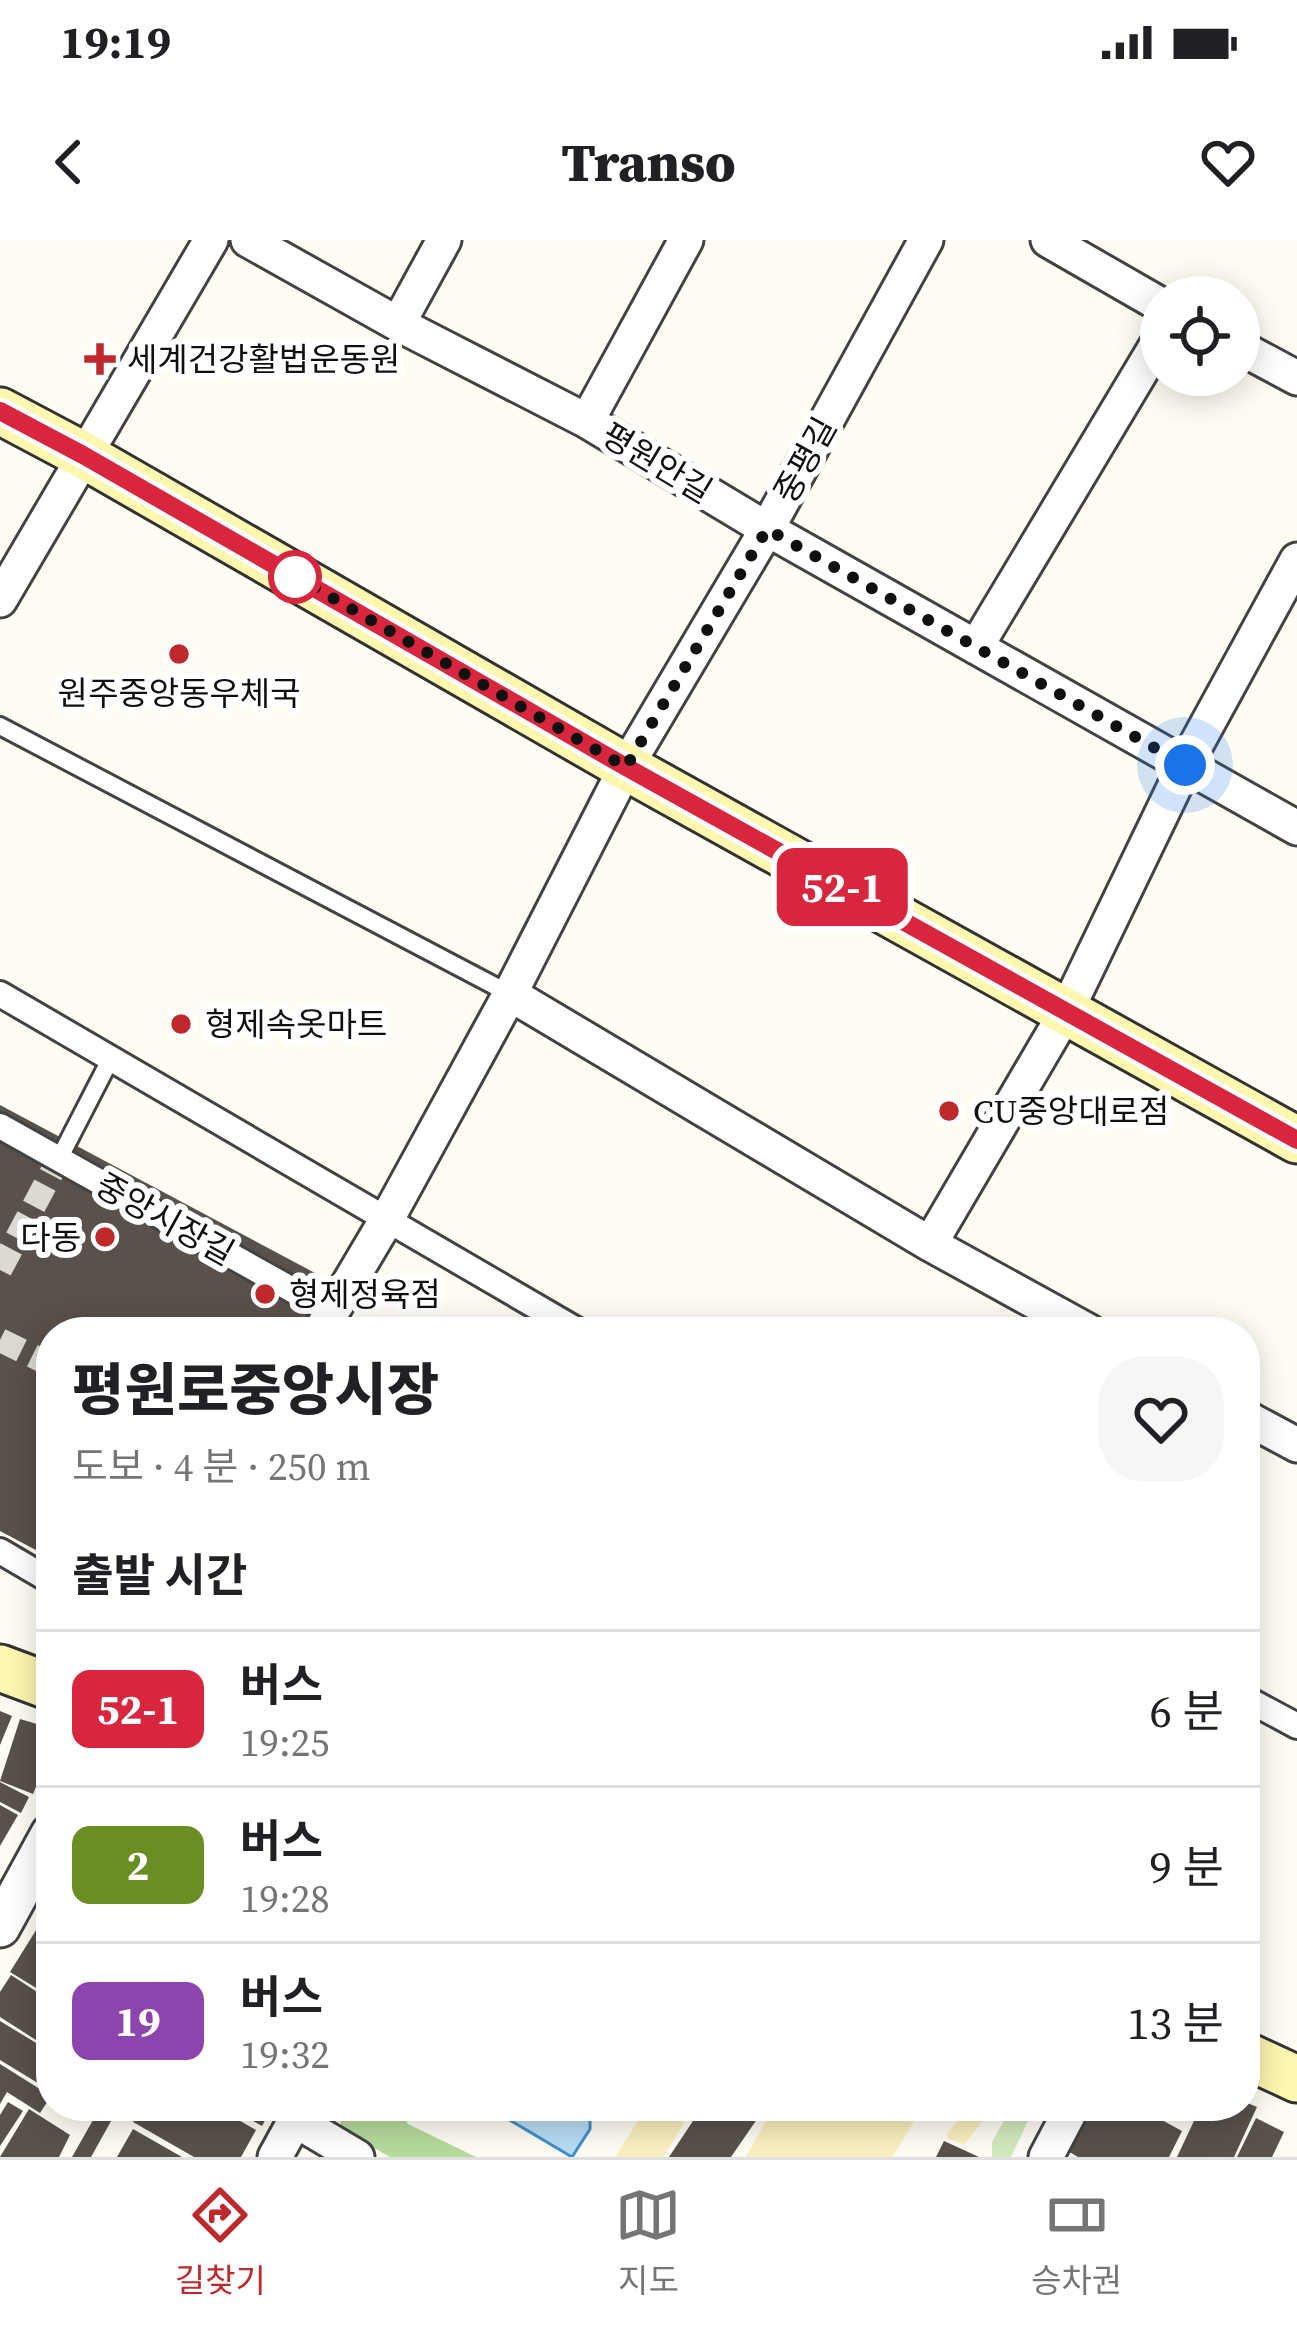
<!DOCTYPE html>
<html lang="ko">
<meta charset="utf-8">
<style>
body{margin:0;font-family:"Source Serif 4","Noto Sans KR",serif;background:#f6f6f6;color:#202124;height:100vh;display:flex;flex-direction:column;font-size:45px;white-space:nowrap}
*{box-sizing:border-box;margin:0}
p{font-size:39px;color:#757577}
.icon{flex:none;width:66px;height:66px;fill:none;stroke:currentColor;stroke-width:2;stroke-linecap:round;stroke-linejoin:round}
.map{position:relative;flex:1;overflow:hidden}
.sheet{position:absolute;left:36px;top:1077px;width:1224px;height:804px;display:flex;flex-direction:column;background:#fff;border-radius:48px;box-shadow:0 6px 30px #0003}
.sheet>*{flex:none}
.badge{padding:0 24px;border-radius:18px;font-size:42px;line-height:78px}
.fabs{position:absolute;left:1140px;top:36px;display:grid;gap:24px}
.fabs a{display:grid;place-items:center;width:120px;height:120px;border-radius:50%;background:#fff;box-shadow:0 6px 30px #0003;font-size:60px}
.you{position:absolute;width:60px;height:60px;margin:-30px;border:9px solid #fff;border-radius:50%;background:#1a73e8;box-shadow:0 0 0 18px #1a73e833}
.map>.badge{position:absolute;translate:-50% -50%;box-shadow:0 0 0 6px #fff}
h2{padding:0 36px;font-size:45px;line-height:108px}
.round{display:grid;place-items:center;flex:none;width:126px;height:126px;border-radius:48px;background:#f6f6f6}
.summary{display:flex;align-items:center;justify-content:space-between;height:204px;padding:0 36px}
h1{font-size:57px;font-weight:800;line-height:90px}
ul{padding:0;list-style:none}
li{display:flex;align-items:center;gap:36px;height:156px;padding:0 36px;border-top:3px solid #e0e0e0}
li div{flex:1}
li b{display:block;font-size:45px}
li em{font-style:normal}
li .badge{min-width:132px;font-weight:700;text-align:center}
.status{display:flex;justify-content:space-between;align-items:center;height:84px;padding:0 60px;background:#fff;direction:ltr}
.status svg{height:33px;fill:currentColor}
header{display:flex;justify-content:space-between;align-items:center;height:156px;padding:0 36px;background:#fff;font-size:54px;font-weight:800}
.tab-bar{display:flex;justify-content:space-around;align-items:center;height:168px;border-top:3px solid #e0e0e0;background:#fff;font-size:33px;color:#757577}
.tab-bar a{display:grid;justify-items:center;gap:6px}
.tab-bar .selected{color:#bf292b}
.map>svg:first-child{display:block}
.green{fill:#d2e9bc}
.forest{fill:#b6da9c}
.sand{fill:#f9efc0}
.water{fill:#b8dcf5;stroke:#418fcb;stroke-width:3}
.lines{fill:none;stroke-linecap:round;stroke-linejoin:round}
.stream{stroke:#418fcb;stroke-width:9}
.building{fill:#58514c}
.pedestrian-tunnel{stroke:#dbd9d1;stroke-width:24;stroke-dasharray:24 12;stroke-linecap:butt}
.service-casing{stroke:#434343;stroke-width:22}
.pedestrian-casing{stroke:#434343;stroke-width:30}
.minor-casing{stroke:#434343;stroke-width:39}
.tertiary-casing{stroke:#434343;stroke-width:45}
.secondary-casing{stroke:#323232;stroke-width:51}
.service{stroke:#fff;stroke-width:16}
.pedestrian{stroke:#fff;stroke-width:24}
.minor{stroke:#fff;stroke-width:33}
.tertiary{stroke:#fff;stroke-width:39}
.secondary{stroke:#fdf7b0;stroke-width:45}
.line-casing{stroke:#fff;stroke-width:27}
.line{stroke:#d7263d;stroke-width:18}
.walk{stroke:#101010;stroke-width:12;stroke-dasharray:0 21.6}
.poi-dot{fill:#bf292b;stroke:#fff;stroke-width:4.5}
.stop-dot{fill:#fff;stroke:#d7263d;stroke-width:6}
.labels{text-anchor:middle;dominant-baseline:central;stroke-width:12;stroke-linejoin:round;paint-order:stroke}
.poi-label{font-size:33px;fill:#101010;stroke:#fff;text-anchor:start}
.street-label{font-size:33px;fill:#101010;stroke:#fff}
</style>
<div class="status"><b>19:19</b><svg viewBox="0 0 49 12"><path d="M0 12V9h3v3zM5 12V6h3v6zM10 12V3h3v9zM15 12V0h3v12zM26 1h20v11H26zM47 4h2v5h-2z"/></svg></div>
<header><svg class="icon" aria-label="back" viewBox="0 0 24 24"><path d="M15 5l-7 7 7 7"/></svg>Transo<svg class="icon" aria-label="heart" viewBox="0 0 24 24"><path d="M12 20l-8-8c-3-5 5-10 8-4 3-6 11-1 8 4z"/></svg></header>
<div class="map">
<svg width="1297" height="1917" viewBox="0 0 1297 1917">
<rect width="100%" height="100%" fill="#fffdf3"/>
<path class="green" d="M1012,1866H1035L1011,1917H992V1902Z"/>
<path class="forest" d="M335,1866H398L408,1884L476,1917H390L343,1890Z"/>
<path class="sand" d="M659,1866H695L663,1917H615L641,1876L653,1873Z
M774,1866H924L892,1917H746Z
M971,1866H994L964,1905L947,1898V1893Z"/>
<path class="water" d="M494,1866H590V1889L572,1917L498,1873Z"/>
<g class="lines">
<path class="stream" d="M371,1871L375,1866"/>
</g>
<path class="building" d="M0,865L330,1041L303,1092H51V1318L0,1291Z
M0,1471L12,1476L0,1505Z
M20,1479L47,1487L51,1498V1512L33,1554L0,1541Z
M0,1542L29,1557L21,1573L0,1562Z
M0,1565L18,1575L0,1606Z
M51,1666V1757L10,1732Z
M11,1735L51,1761V1801L47,1807L0,1777V1752Z
M0,1781L51,1812V1851L0,1820Z
M0,1824L51,1856L40,1873L7,1852L0,1864Z
M8,1862L23,1871L0,1906V1875Z
M1245,1862L1257,1867L1234,1917H1177L1201,1866H1245Z
M101,1866H133L126,1880L115,1874L91,1917H72Z
M142,1866H214L256,1890L241,1917H194L133,1882Z
M226,1866H273L262,1886Z
M703,1866H766L731,1917H669Z
M1090,1866H1136L1182,1891L1169,1917H1078L1066,1910Z
M1150,1866H1191L1184,1881Z
M29,1869L70,1895L59,1917H0Z
M1256,1878L1284,1892L1272,1917H1237Z
M133,1889L182,1917H117Z
M944,1901L979,1917H936Z"/>
<g class="lines">
<path class="pedestrian-tunnel" d="M0,1030L53,930
M0,1100L51,1125"/>
<defs>
<path id="service" d="M0,486L510,754
M59,919L110,820"/>
<path id="pedestrian" d="M0,754L580,1092
M0,886L330,1071
M0,1311L51,1341
M1245,1458L1297,1486"/>
<path id="minor" d="M248,0L398,84L587,181L767,289L1297,588
M1048,0L1161,65
M398,84L444,0
M1239,107L1297,138
M587,181L686,0
M0,360L211,0
M976,407L1161,98
M510,754L930,1004L1090,1092
M930,1004L1066,772L1185,525L1297,320
M320,1092L387,979L510,754L626,527L767,289L926,0
M1245,1177L1297,1205
M295,1880L357,1917
M275,1917L303,1866
M1046,1917L1073,1866"/>
<path id="tertiary" d="M0,1687L51,1594"/>
<path id="secondary" d="M0,171L83,215L626,527L1297,900
M0,1428L51,1447
M1245,1815L1297,1839"/>
</defs>
<use href="#service" class="service-casing"/>
<use href="#pedestrian" class="pedestrian-casing"/>
<use href="#minor" class="minor-casing"/>
<use href="#tertiary" class="tertiary-casing"/>
<use href="#secondary" class="secondary-casing"/>
<use href="#service" class="service"/>
<use href="#pedestrian" class="pedestrian"/>
<use href="#minor" class="minor"/>
<use href="#tertiary" class="tertiary"/>
<use href="#secondary" class="secondary"/>
</g>
<g class="lines">
<defs>
<path id="line" d="M0,171L83,215L626,527L1297,900"/>
</defs>
<use href="#line" class="line-casing"/>
<use href="#line" class="line"/>
<path class="walk" d="M295,337L277,326L626,527L767,289L1185,525"/>
</g>
<g class="poi-dot">
<path d="M94 101h12v12h12v12h-12v12h-12v-12h-12v-12h12z"/>
<circle cx="179" cy="414" r="12"/>
<circle cx="181" cy="784" r="12"/>
<circle cx="949" cy="871" r="12"/>
<circle cx="105" cy="997" r="12"/>
<circle cx="265" cy="1054" r="12"/>
</g>
<circle class="stop-dot" cx="295" cy="337" r="24"/>
<g class="labels">
<g class="poi-label">
<text x="127" y="119">세계건강활법운동원</text>
<text x="179" y="453" text-anchor="middle">원주중앙동우체국</text>
<text x="205" y="784">형제속옷마트</text>
<text x="973" y="871">CU중앙대로점</text>
<text x="81" y="997" text-anchor="end">다동</text>
<text x="289" y="1054">형제정육점</text>
</g>
<g class="street-label">
<text transform="translate(805 220) rotate(-61)">중평길</text>
<text transform="translate(657 223) rotate(31)">평원안길</text>
<text transform="translate(165 979) rotate(29)">중앙시장길</text>
</g>
</g>
</svg>
<div class="fabs">
<a><svg class="icon" aria-label="locate" viewBox="0 0 24 24"><circle cx="12" cy="12" r="6"/><path d="M12 2v4M12 18v4M2 12h4M18 12h4"/></svg></a>
</div>
<div class="you" style="left:1185px;top:525px"></div>
<b class="badge" style="left:842px;top:647px;background:#d7263d;color:#fff">52-1</b>
<section class="sheet">
<div class="summary"><div><h1>평원로중앙시장</h1><p>도보 · 4 분 · 250 m</p></div><a class="round"><svg class="icon" aria-label="heart" viewBox="0 0 24 24"><path d="M12 20l-8-8c-3-5 5-10 8-4 3-6 11-1 8 4z"/></svg></a></div>
<h2>출발 시간</h2>
<ul>
<li><span class="badge" style="background:#d7263d;color:#fff">52-1</span><div><b>버스</b><p>19:25</p></div><em>6 분</em></li>
<li><span class="badge" style="background:#6b8e23;color:#fff">2</span><div><b>버스</b><p>19:28</p></div><em>9 분</em></li>
<li><span class="badge" style="background:#8e44ad;color:#fff">19</span><div><b>버스</b><p>19:32</p></div><em>13 분</em></li>
</ul>
</section>
</div>
<nav class="tab-bar">
<a class="selected"><svg class="icon" aria-label="directions" viewBox="0 0 24 24"><path d="M12 3l9 9-9 9-9-9zM9 14v-3h6M13 9l2 2-2 2"/></svg>길찾기</a>
<a><svg class="icon" aria-label="map" viewBox="0 0 24 24"><path d="M3 6l6-2 6 2 6-2v14l-6 2-6-2-6 2zM9 4v14M15 6v14"/></svg>지도</a>
<a><svg class="icon" aria-label="tickets" viewBox="0 0 24 24"><path d="M3 7h18v10H3zM15 7v10"/></svg>승차권</a>
</nav>
